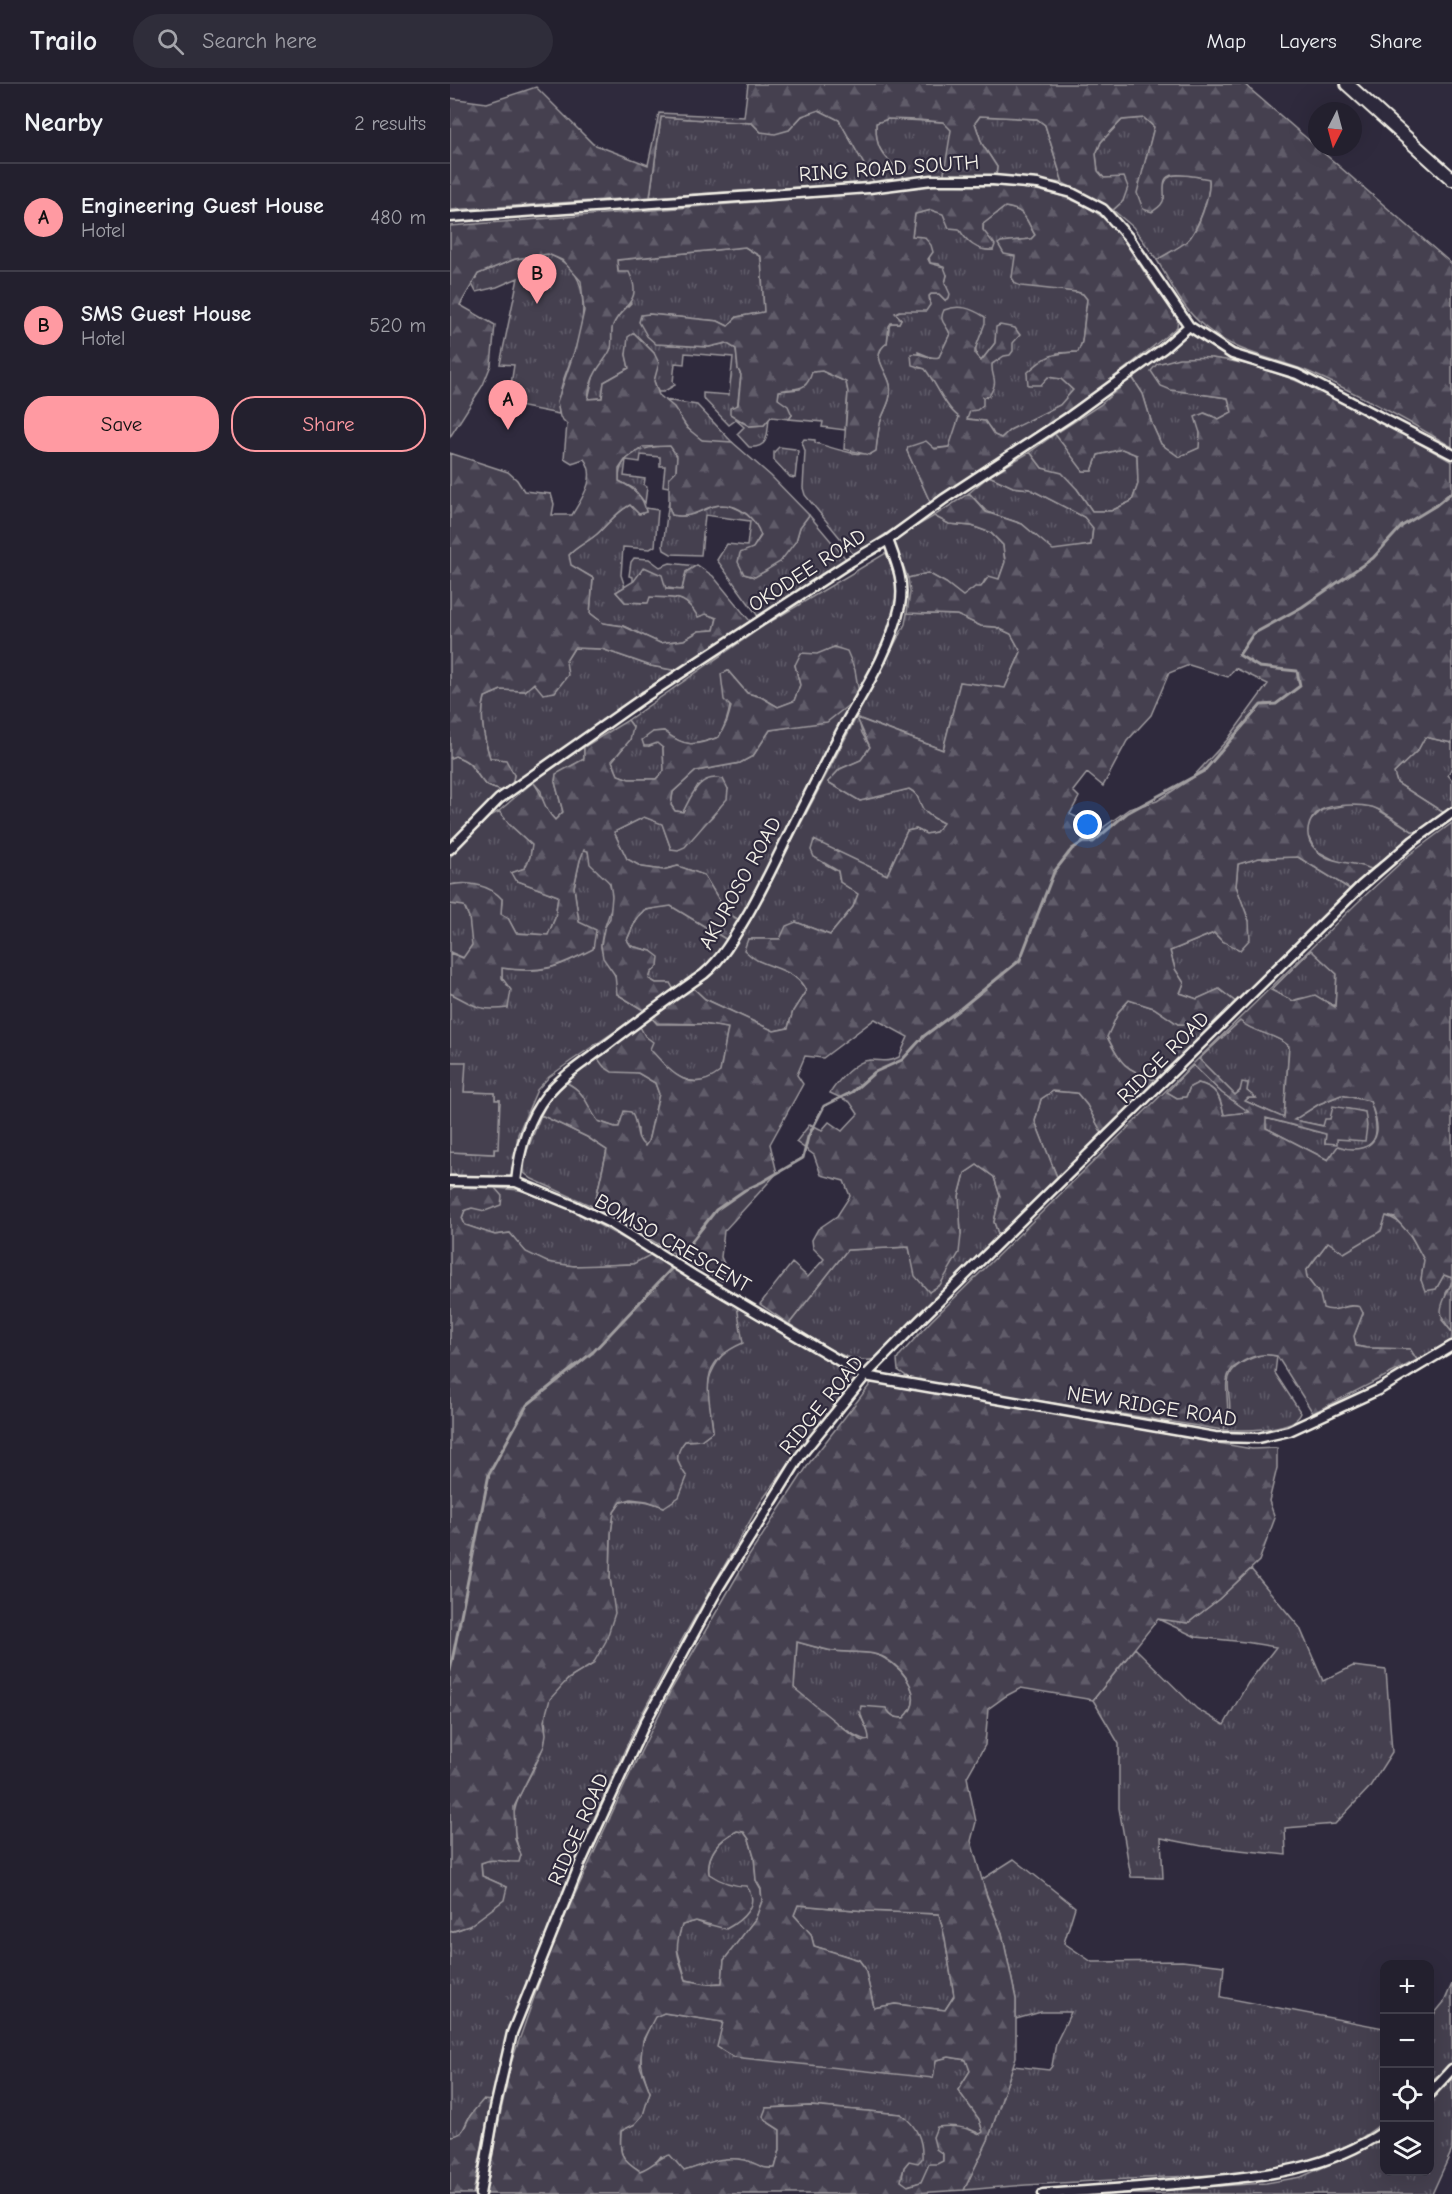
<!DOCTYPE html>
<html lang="en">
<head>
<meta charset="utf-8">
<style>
	body { margin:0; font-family:"Comic Neue",sans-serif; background:#2f2d3a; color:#f1f3f6 }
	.controls { position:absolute; right:18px; bottom:18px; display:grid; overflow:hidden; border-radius:12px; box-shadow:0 6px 24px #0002 }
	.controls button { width:54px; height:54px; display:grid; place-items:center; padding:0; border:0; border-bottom:2px solid #403e4a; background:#23202e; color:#f1f3f6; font:30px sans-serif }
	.compass { position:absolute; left:858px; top:18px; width:54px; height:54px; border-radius:50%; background:#23202e; box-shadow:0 6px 24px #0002; rotate:186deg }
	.you { position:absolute; left:638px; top:741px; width:21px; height:21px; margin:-15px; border:4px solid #fff; border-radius:50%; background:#1a73e8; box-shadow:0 0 0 9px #1a73e833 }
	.badge { display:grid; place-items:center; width:39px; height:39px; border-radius:50%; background:#ff9aa2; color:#111; font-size:20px; font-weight:700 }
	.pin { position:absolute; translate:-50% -50px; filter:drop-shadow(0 2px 3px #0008) }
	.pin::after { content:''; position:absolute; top:32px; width:21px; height:18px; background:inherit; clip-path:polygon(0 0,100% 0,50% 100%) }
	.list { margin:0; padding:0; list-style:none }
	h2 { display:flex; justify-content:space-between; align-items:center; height:78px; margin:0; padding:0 24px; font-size:26px }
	h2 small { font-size:20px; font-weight:400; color:#a3a3aa }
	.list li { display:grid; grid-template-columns:39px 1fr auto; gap:18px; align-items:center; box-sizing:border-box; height:108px; padding:0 24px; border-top:2px solid #403e4a }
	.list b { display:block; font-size:22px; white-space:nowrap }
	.list p { margin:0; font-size:20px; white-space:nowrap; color:#a3a3aa }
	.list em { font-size:20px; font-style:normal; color:#a3a3aa }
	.actions { display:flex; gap:12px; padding:18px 24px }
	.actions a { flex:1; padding:14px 0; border:2px solid #ff9aa2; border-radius:24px; text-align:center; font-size:21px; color:#ff9aa2 }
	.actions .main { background:#ff9aa2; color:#111 }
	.icon { flex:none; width:33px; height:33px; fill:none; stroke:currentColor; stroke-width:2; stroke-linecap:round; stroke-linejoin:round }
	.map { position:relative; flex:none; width:1002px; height:2110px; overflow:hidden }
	header { display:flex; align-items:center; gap:36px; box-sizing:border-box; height:84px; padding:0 30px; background:#23202e; border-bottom:2px solid #403e4a }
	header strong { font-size:28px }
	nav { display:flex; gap:33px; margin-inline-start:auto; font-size:21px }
	.search { width:420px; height:54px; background:#2f2d3a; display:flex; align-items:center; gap:15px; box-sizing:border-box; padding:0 21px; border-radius:33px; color:#a3a3aa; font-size:22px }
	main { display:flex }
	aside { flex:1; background:#23202e }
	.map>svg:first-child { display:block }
</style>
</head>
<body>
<header>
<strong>Trailo</strong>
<div class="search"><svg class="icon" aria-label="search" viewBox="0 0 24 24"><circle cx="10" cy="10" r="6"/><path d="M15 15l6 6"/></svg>Search here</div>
<nav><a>Map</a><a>Layers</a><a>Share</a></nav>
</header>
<main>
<aside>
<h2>Nearby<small>2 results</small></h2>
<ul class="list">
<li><span class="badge">A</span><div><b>Engineering Guest House</b><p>Hotel</p></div><em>480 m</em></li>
<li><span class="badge">B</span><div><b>SMS Guest House</b><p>Hotel</p></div><em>520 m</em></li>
</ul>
<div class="actions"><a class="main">Save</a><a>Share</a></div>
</aside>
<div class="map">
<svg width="1002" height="2110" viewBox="0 0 1002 2110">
	<defs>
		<pattern id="grass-tufts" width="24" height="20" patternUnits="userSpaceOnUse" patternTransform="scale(1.5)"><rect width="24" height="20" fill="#454050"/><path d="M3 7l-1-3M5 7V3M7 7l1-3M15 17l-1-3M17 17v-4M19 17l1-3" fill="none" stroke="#605c69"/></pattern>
		<pattern id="forest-firs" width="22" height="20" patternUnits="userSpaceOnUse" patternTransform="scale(1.5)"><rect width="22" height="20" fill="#454050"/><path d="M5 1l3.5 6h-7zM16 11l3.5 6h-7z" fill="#605c69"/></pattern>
	</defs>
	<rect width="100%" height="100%" fill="#2f2a3d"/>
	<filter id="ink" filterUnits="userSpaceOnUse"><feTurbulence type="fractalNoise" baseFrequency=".0167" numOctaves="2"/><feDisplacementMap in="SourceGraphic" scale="12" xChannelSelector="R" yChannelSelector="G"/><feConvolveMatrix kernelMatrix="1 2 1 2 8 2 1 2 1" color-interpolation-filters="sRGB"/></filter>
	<g filter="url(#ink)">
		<!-- grass -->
		<path fill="url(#grass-tufts)" stroke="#9c989c" stroke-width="1.5" d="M369 26 389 36 424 98 200 113 211 33 302 39 311 48 339 46 352 32Z
			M530 32 587 35 595 41 613 99 546 92 547 83 532 60 525 39Z
			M694 34 704 43 688 109 714 114C709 81 737 92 759 94 761 110 749 143 738 156 731 164 716 170 707 176L683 143 663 126 673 117 674 94H654L648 87 646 70 651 58 672 36Z
			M438 35 494 38 502 46 494 90 456 96C439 71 425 74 426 39Z
			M555 123C576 126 575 134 585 151L581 155 552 158 566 172 562 194 566 200 627 208 633 210 637 215 632 258 628 268 607 269 598 293 611 295 623 306 610 321 560 346 551 354 544 351C539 339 529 335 516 335L520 327 533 313 542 280 554 271 546 251 545 259 531 277C522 267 526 259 532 248L499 246 500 250 489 273 485 275 468 268 469 284H475C487 300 494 322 509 333V338L499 363 457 367 481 420 404 471 355 411 353 404 355 367 352 358 354 355 365 356V359C382 363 411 376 426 366 427 356 428 344 432 333 436 323 442 314 440 301 437 286 419 272 437 259L439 242 441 239H449L451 235 445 229 480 216 479 212 481 210H489L495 216V199L497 191 489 180 480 179 479 171 462 152 465 130 481 126 494 130 495 136C500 139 505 141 509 144 521 154 524 168 543 166L533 146V140Z
			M295 163 311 173 314 228 287 233 278 242 268 237 199 230 207 260 259 263 277 259 286 265 288 285 291 291 286 335 300 342 314 341 319 335C317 348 320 365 299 363L287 350 294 343 286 336 279 341 253 314V309L279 311 283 273 235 269 234 280 225 279 223 298 225 301 213 308H208L204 297V269L184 249 176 270 179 284 154 298 152 314 138 315 144 290 161 264 162 243 168 232 181 219 168 188 167 176Z
			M98 170C118 178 130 190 132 211 135 229 131 248 125 266 117 287 106 308 109 330L58 320 64 281 50 280 68 194 47 203 26 208 22 200 28 190 65 175Z
			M742 249 776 272 851 299 800 282 762 274 721 306 778 314 782 328 769 335 755 329 750 349V364L729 373 711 360 702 340 693 310 682 293 736 250Z
			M372 287 396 298 398 308 395 346 372 343 373 338 339 335 342 331 328 315 329 307 350 305 362 288Z
			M215 316 247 321 282 358C273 357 260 359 252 356 236 349 229 327 215 316Z
			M605 350 634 387H642L648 371 672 365 687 371 688 400 682 417 661 427H642L627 405 592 384 580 368Z
			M220 361 227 372 226 387 219 394V403L213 402 215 382H210V373L191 371 190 378 176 376 174 392 195 395 194 401 197 403 195 419 183 404 169 397C168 367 196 363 220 361Z
			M329 363 345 365 348 367 345 394 340 393 324 376V368Z
			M539 392 563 403 580 405 634 433 643 443 641 461 603 467 572 440 537 428 519 409Z
			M219 416 222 431C244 436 255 421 272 421 291 422 306 435 311 451L303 464 294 490 304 493 316 487 346 457 350 443 359 431 397 476 310 535 267 476 277 460 297 462 300 437 255 431 251 471 221 470 214 466 213 462Z
			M180 421 189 430 196 428 195 424 208 426 205 462 200 465 173 463 171 491 175 503 166 508 175 518 197 519 200 513C225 515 234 509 248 532L256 530 267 534 264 546 249 547 234 556 210 559 173 542 153 539 140 529 143 494 120 481 119 471C127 462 138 458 147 450 158 440 166 428 180 421Z
			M484 432 499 440 522 442 541 449 553 461 555 478 549 495 535 496 531 503 513 513 496 499 478 489 458 494 444 459 450 452Z
			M436 469C456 512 444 535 427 576L291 837 277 829 254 791 228 782 213 786 192 783 177 775 164 748 194 733 212 739 221 765C241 749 274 731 278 705L248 701 233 728 225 727 221 721 223 708 246 687 290 679 303 672 320 646 345 642 384 563 345 581 350 601 344 617 328 623 311 613 297 609 278 587C281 617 283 626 269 653 245 662 235 664 214 647L203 648 199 662 207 659 213 664 214 687 206 695H179L168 691 162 677 180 656 183 643 178 636 315 541Z
			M184 474 199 475 210 483 220 479 246 482 236 488 232 506 183 499V493L179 492 181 478Z
			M457 529 507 531 531 542 546 543 561 550 571 568 555 604 510 598 493 666 408 634 412 649 420 663 411 676 390 685 378 698 410 717 459 705C469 710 468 715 473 724 478 732 486 736 494 739L486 748 476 750 466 745 457 747 437 791 364 757 373 779 388 787 390 798 408 810 403 823 380 851 346 838 330 855H298L307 876C325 882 348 888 356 907L343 927 338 944 324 947 255 915 241 902C269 887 284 863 300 837L455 540Z
			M124 564 152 565 201 582 228 587 62 701 64 691 47 674H40C34 654 29 633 35 613L51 606 75 607 116 577Z
			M975 653 1002 659V683L998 691 1002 696V723L994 729 947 699 944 689 968 666Z
			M134 663V675L106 691 105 698 113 728 105 736 94 724 91 707 83 698Z
			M5 672C23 678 22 686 34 699 37 703 46 705 52 707L0 757V674Z
			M902 720 924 723 962 747H971L956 757 921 785 888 778 865 766 857 750 859 738 872 726Z
			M49 727 59 740 82 761 80 773 75 784 62 789 65 796 108 812 105 834 98 851 66 849 58 834 51 830 52 815 6 800 0 801V773L39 733Z
			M134 765 138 767C142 790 154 785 160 800 169 823 150 842 151 863 152 876 162 881 165 892 167 897 167 905 167 910L195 927 121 977 99 993 87 1006 68 1050 62 1094 0 1091V1068L44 1070 50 1016H45V1009L14 1008 15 979 0 978V909L4 911 60 906 52 894V884C92 890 108 884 143 864L129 838 124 803 130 776Z
			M848 773 900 805 787 919 769 905 747 915 730 909 734 899 725 885 720 867 764 849 772 857 799 837 786 802 788 780 809 774Z
			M3 819 14 821 19 833 23 861 14 874 0 868V820Z
			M221 822 279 857C263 877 246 892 224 906L220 899H206L199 895 201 889 208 882 201 867 181 862 177 856C189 828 190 824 221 822Z
			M861 866 887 890 885 923C874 914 856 911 843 917L821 906Z
			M679 916 704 924 728 940 763 942 705 996C675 985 671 981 657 952L669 927Z
			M201 933 207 940H253L278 944 270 989C242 1009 219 990 201 967 196 960 193 949 189 941Z
			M790 937C805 950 825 949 839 962L834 1034 795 1017 798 1014H805L797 1007 798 999 785 1011 749 975Z
			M146 972 154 982 188 989 205 999 209 1010 198 1058 195 1062C188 1057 188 1053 188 1045L171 1036 169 1043H165L147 1037C135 1019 136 1008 115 998Z
			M743 981 772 1009 800 1028 774 1031C771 1014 767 1003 748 999L740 1003 736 1013 727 1014 716 1008Z
			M603 1007 627 1009 637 1021 653 1051 607 1093 585 1037 591 1015Z
			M891 1011 920 1017C926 1034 934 1061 909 1065 905 1066 899 1064 895 1066 889 1068 883 1073 878 1076L816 1044 815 1034 876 1050 875 1059 887 1055 914 1028 896 1025 874 1042 843 1036 869 1020Z
			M91 1031 137 1053 157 1066 144 1123 82 1095 74 1089 75 1072Z
			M527 1081 544 1093 550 1112 544 1138 549 1152 431 1273C402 1287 364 1254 339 1240L397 1166 459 1163 466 1192 479 1208 511 1151 509 1112 515 1089Z
			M9 1101 70 1106 105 1117 182 1159 399 1287 403 1293 404 1300 378 1329 312 1416 222 1573 185 1643 129 1768 58 1946 35 2049 24 2110 41 2017C35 2022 24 2026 20 2032 13 2042 15 2052 0 2052V1848C27 1843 41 1822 57 1803L32 1792 31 1779 41 1775 59 1778 71 1771C49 1716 81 1706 94 1659 98 1644 92 1629 100 1614 110 1598 128 1589 143 1580L163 1517 160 1494 161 1449 164 1428 171 1418C187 1414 200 1418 214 1423L227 1380 228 1365 235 1357 251 1356 263 1347C259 1308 249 1299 276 1266L183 1180C151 1180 103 1189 76 1168 70 1163 65 1155 60 1149L45 1151 15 1141 12 1134 15 1126 22 1124 45 1104 5 1102 0 1106V1102Z
			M936 1132C956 1137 965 1160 974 1176L971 1196 986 1205 994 1191 1002 1194 1001 1200 996 1209 992 1236 1002 1248V1258L967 1276 960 1265 917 1264 906 1262 904 1252 913 1229 892 1224 881 1228 872 1224 870 1211 857 1194 856 1187 878 1158Z
			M814 1270 827 1272 825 1289 851 1329C844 1348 791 1346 773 1346 795 1312 751 1288 814 1270Z
			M801 1485 850 1544 873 1597 903 1582 936 1586 942 1668 919 1704 885 1740 835 1744 836 1771 752 1762 711 1754 713 1794 681 1793 669 1724V1660L643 1616 685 1564 747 1625 774 1641 798 1599 826 1563 795 1558 746 1553 708 1535 738 1539 769 1515Z
			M347 1558C359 1561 371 1565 383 1567 399 1569 421 1566 434 1574 455 1586 476 1614 454 1634H446L440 1631 409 1628 419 1650V1656C406 1658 355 1615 344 1604Z
			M287 1747 294 1748 299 1755 304 1772 306 1796 311 1805 312 1817 306 1834 274 1876 272 1899 256 1900 236 1896 226 1861 232 1841 246 1837 259 1842 284 1802 269 1797 259 1790C256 1770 270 1755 287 1747Z
			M564 1775 625 1823 614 1859 642 1878 732 1877 774 1882 771 1913 934 1944V2037C870 2093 776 2090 696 2094 635 2098 574 2100 514 2106L538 2056 563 1982 599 1986 602 1982 606 1959 621 1928H591L566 1935V1915L552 1849 531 1796Z
			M348 1821 416 1827 489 1830 495 1854 504 1912 495 1926 445 1920 424 1924 415 1884 409 1876 364 1862 361 1850 344 1831Z
			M1002 1900V1979L980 1998V1935L994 1918Z
			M214 1929 273 1938 483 1994 486 1976 499 1973 517 1976 520 1987 508 2006 529 2035 533 2048 530 2050 517 2044 493 2069V2077L477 2088 471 2098 457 2102 451 2097 454 2083 459 2077 451 2030 360 2022 316 2024 319 2039 330 2046V2066L325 2084C310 2086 307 2079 294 2076 271 2072 255 2081 234 2087L211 2072 203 2082 190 2087C170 2074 169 2070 171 2047L185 2040 200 2008C186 1973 188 1965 205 1932Z
			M1002 1995V2066L982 2110H645L816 2099 851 2093 915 2065 934 2052V2088H980V2016Z"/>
		<!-- forest -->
		<path fill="url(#forest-firs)" stroke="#9c989c" stroke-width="1.5" fill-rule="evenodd" d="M298 0H794L1002 180V363C955 335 909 310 859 288 822 273 787 270 755 243 733 226 721 200 707 176 716 170 727 165 736 158 748 148 761 110 759 95 748 93 735 90 724 91 710 92 715 105 714 114 713 121 707 124 702 128L693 125 687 109 704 43 694 34 672 36 651 58 646 70 648 87 654 94 674 93 678 103 673 117 663 126 613 99 595 41 587 35 530 32 525 39 532 60 547 83 546 92 494 90 501 46 493 38 467 36 438 35 426 39C425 74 439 71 456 96L424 98 389 36 369 26 352 32 339 46 325 50 311 48 302 39 211 33 200 113 0 126V14L37 19 86 3 143 60 198 81 209 29 294 33Z
			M488 101C549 102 624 97 668 148 678 159 685 173 693 186 704 202 716 218 728 234L727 243C649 308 565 364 481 420L457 367 458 363 476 357 485 365 499 363 509 333C494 322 487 300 475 285L462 281 461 270C471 268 480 276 489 273L500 250C496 239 488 238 494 226 509 220 521 224 535 233V239L525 266V270L531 277 545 259 546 243 550 241 565 244 570 251 563 259V267L560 271 554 272 542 280C541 296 550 294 539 312L533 313V321L527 326 520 327 517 335 535 337 544 351 551 354 560 346 610 321 623 306 611 295 598 293 591 301H578L577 289C595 272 602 269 628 268L632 258 637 215 633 210 627 208 571 202 566 200 562 194 565 172 554 170 548 160 551 158 581 155 585 151C575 134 576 126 555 123L533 140V146L545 161 543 166C526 167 517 158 509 145L499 144 493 130 481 126 465 130 462 152 474 153 481 161 483 168 478 175 480 179 494 183 497 191 495 199 500 210 499 214 495 216 489 210H481L479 212 480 221 476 227H449L445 229 451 235 449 239H441L439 242 437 259C419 271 437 286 440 301 442 314 436 323 432 333 428 344 427 356 426 367L419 371 394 365 398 308 396 298 372 287 362 288C356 309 347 303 329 307L328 315 338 322 342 331 339 335 321 333 314 341 299 342 280 330V324L288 321 291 291 288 285 286 265 276 259 259 263 206 260 197 252 189 238 191 231 199 230 268 237 278 242 287 233 314 228 311 173 295 163 167 176 168 188H179C194 219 172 220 163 241 160 248 163 257 161 264 158 273 150 280 146 288 141 296 139 305 138 315L152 314 154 298 179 284 176 271 178 253 184 249 204 269 209 279 204 297 209 311 224 323 237 344 252 356 282 358 321 392 359 431 350 443 346 457 330 478 305 493 294 490 288 478 290 469 303 464 311 452C306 435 291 421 272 421 254 421 244 436 222 431L219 423V394L226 387 227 372 220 362 193 363 175 376 169 385V397C183 404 194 412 196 428L189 430 180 421C166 428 158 440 147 450 138 458 127 462 119 471L121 481 143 494 140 529 153 539 173 542 210 559 234 556 249 547 264 546 267 534 256 530 248 533C234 509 225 515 200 513L198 519 175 518 166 508 184 497 194 483 212 491 216 505 232 506 236 488 247 481 263 492 300 537 228 587 201 582 152 565 124 564 116 577 118 591 105 608 93 610 84 599 75 607 51 606 35 613C29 633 34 654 40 674L56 676 64 691 62 701 52 707C46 705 37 703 34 699 22 685 25 679 5 672L0 674V369L58 388 67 396 74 407 101 410 104 420 102 431H122C132 414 148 393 134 375L122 379 114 374 117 340 110 333 107 318 126 262 134 227 131 197 112 176 98 170 65 175 28 190 10 221 45 241 41 281 33 301 0 353V142L382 112Z
			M729 274C740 274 751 273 762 274 844 283 931 339 1002 378V659L975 653 968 666 944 689 947 699 994 729 971 747H962C950 739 935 727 922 723 909 720 882 720 871 726 857 735 853 753 865 765 879 781 905 777 921 785L900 805 848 773 809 774 788 780 786 802 799 837 800 855 790 866 772 857 764 849 720 867 725 885 734 899 730 909 747 915 769 905 787 919 763 942 728 940 704 924 679 916 669 927 657 953C671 981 675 985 705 996L653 1051 637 1021 627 1009 603 1007 591 1015 585 1037 607 1093 549 1152 544 1138 550 1112 544 1093 527 1081 515 1089 509 1112 511 1151 509 1169 490 1201 479 1208 465 1192 459 1163 397 1166 339 1240 310 1220 342 1179 358 1193 374 1175 363 1164 362 1156 368 1145 387 1132 400 1112 394 1097 371 1091 364 1071 346 1058 360 1040 372 1046 379 1038 392 1047 408 1030 400 1018 380 1009C388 997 405 976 421 976 433 976 438 979 449 973L458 953 425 935 373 974 355 972 347 991 353 1000 320 1060 327 1089 274 1147 271 1173 276 1184 272 1197 144 1123 157 1066 137 1053 91 1031 100 1014 115 998C136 1008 135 1019 148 1037L165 1043H169L174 1027 181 1028C189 1039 184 1055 195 1062L198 1058 209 1010 205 999 188 989 162 988 154 983 146 972 189 941 195 952 203 958 200 965C220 987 239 1012 270 988L278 944 253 940 207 939 201 933 241 902 255 915 324 947 338 944 343 927 356 907C348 888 327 885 309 877 303 875 299 870 294 866L298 855H330L336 842 346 838 380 851 403 823 408 810 390 798 388 787 364 773 361 766 364 756 437 791 457 747 466 745 476 750 486 748 493 739C486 735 478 732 473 725 468 716 469 710 459 705L410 717 378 698 390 685 411 676 420 663 407 634 493 666 510 598 555 604 571 568 561 550 546 543 531 542 507 531 457 529 460 508 458 494 478 489 496 499 513 512 525 503H531L539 492 549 495 555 478 553 461 541 449 522 442 499 440 484 432 519 409 536 428 572 440 603 466 641 461 643 444 634 433 580 405 563 403 539 392 580 368 592 384 612 389 627 405 642 427H661L682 417 688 400 687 371 672 365 648 371 642 387H633L605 350 650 321 682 293 693 310 702 340 711 360 729 373 749 364 750 349 745 333 754 329 769 335 782 328 778 314 721 306 711 302 701 287 707 280ZM739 581 778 593 785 584 818 600 778 655 741 695 707 717 679 725 651 745 620 730 629 713 623 707 637 689 653 702 677 657 701 631 719 589Z
			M384 563 397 567 405 586 409 609 400 620 377 638 320 646 303 672 290 679 246 687 223 708 221 721 225 727 233 728C242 711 249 689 273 695L278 705 277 715 235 763 228 766 221 765 212 740 194 733 164 748 177 775 192 783 213 786 228 782 254 791 277 829 291 837 279 857 221 822 194 826 186 835 177 856 181 862 201 867 209 873 208 882 201 889 199 895 206 899H220L224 906 195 927 167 910 165 891 153 874 151 861 154 845 160 834 162 812 160 799 140 780 138 767 134 766 130 776 124 803 129 838 146 846 143 865C108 883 92 890 52 884V894L61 906 58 924C28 928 24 921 0 909V869L13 874 22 861 19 833 14 822 0 820V801C18 797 40 801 52 815L51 830 58 834 66 849 98 851 105 834 108 812 65 796 61 789 75 784 80 773 82 761 59 740 49 727 83 698C95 712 91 722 105 736L113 728 105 698 106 690 134 675V663L178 636 183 643 180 656 162 677 168 691 179 695H206L214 687 213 664 207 659 199 662H194L192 656 203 648 214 647C235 664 245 662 269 653L277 637 281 623 274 616 271 590 278 587 297 609 311 613 328 623 344 617 350 601 345 581 351 569 367 570Z
			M1002 739V1194L994 1191 986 1205 975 1207 971 1196 974 1176 961 1152 945 1134 936 1132 931 1147 894 1169 878 1158 856 1187 857 1194 870 1211 873 1224C888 1230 896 1218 910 1223L913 1229 904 1252 906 1262 917 1264 960 1265 967 1276 863 1329 827 1272C815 1270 805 1270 794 1277 791 1279 785 1282 782 1285 769 1300 785 1327 773 1346L490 1301 459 1294 448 1286 447 1276 450 1271 481 1237 907 819 959 771ZM861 866 887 890 885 923 865 911 843 917 821 906ZM790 937C805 950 825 949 839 962L834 1034 795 1017 798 1014H806L797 1007 798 999 792 998 790 1007 785 1011 749 975ZM743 981 772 1009 799 1028 774 1031C770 1014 767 1003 748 999L740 1003 736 1013 727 1014 717 1008ZM891 1011 920 1017C923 1026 928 1037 927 1046 925 1066 903 1068 888 1062L878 1076 816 1044V1034L876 1050 875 1059 887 1060V1055L915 1057 917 1042 915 1028 883 1022 880 1035H875L873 1042 844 1036 869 1020Z
			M5 1102 45 1104 52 1112 51 1121 35 1127 22 1124 15 1126 12 1134 15 1141 45 1151 60 1149 76 1168 97 1178 124 1182 183 1180 200 1171 287 1222 293 1259C246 1279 259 1306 263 1347L251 1356 235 1357C223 1372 227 1379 237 1393L229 1413 214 1423 197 1417 181 1415 171 1418 164 1428 161 1449 160 1494 165 1529 156 1557 143 1580 118 1595 100 1615 94 1637 96 1650 94 1662 64 1723 65 1755 71 1771 69 1778C53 1779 46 1773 31 1779L32 1792 57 1803 54 1816 19 1842 0 1848V1106Z
			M1002 1197V1248C982 1224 994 1221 1002 1197Z
			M422 1298 802 1365 827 1364V1384L819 1417 825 1434 809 1477 769 1515 738 1539 708 1535 643 1616 571 1604 556 1612 538 1625 535 1661 517 1693 526 1738 521 1757 537 1813 552 1849 566 1915V1973L538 2056 514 2106 449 2110H36L45 2055 61 1979 105 1854 178 1694 221 1606 297 1475 360 1378ZM347 1558C359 1561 371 1565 384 1567 399 1569 421 1566 435 1574 455 1586 476 1614 454 1634 445 1634 441 1632 436 1624L411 1622C408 1635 420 1644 419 1656L413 1657 399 1649 344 1604ZM287 1747 294 1748 299 1755 304 1772 306 1796 311 1805 312 1817 306 1834 274 1876 272 1899 256 1900 236 1896C227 1871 224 1866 232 1841L246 1837 276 1845C291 1837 312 1820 296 1802 282 1802 271 1798 259 1790 256 1770 270 1755 287 1747ZM348 1821 416 1827 489 1830 495 1854 504 1912 495 1926 445 1920 424 1924 415 1884 409 1876 364 1862 361 1850 344 1831ZM214 1929 273 1938 267 1963 283 1973 483 1994 486 1976 499 1973 516 1976 520 1987 508 2006 529 2035 533 2048 530 2050C515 2043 504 2041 487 2043L483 2053 486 2065 493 2070V2077L487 2080H479L471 2098 458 2102 451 2097 454 2083 459 2077 468 2079 472 2075C473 2056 467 2042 451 2030L360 2022 316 2024 313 2032 319 2039 330 2046V2066L325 2084C310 2086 307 2078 294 2076 270 2071 256 2081 234 2087L220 2071C208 2073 204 2082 190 2087 170 2074 169 2070 171 2047L185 2040 193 2031 200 2008 190 1982 193 1956 205 1933Z
			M33 2016 41 2017 23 2110H0V2052C14 2052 14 2043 20 2032 23 2027 29 2021 33 2016Z"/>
		<!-- garden -->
		<path fill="#454050" stroke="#9c989c" stroke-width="1.5" d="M0 978H16L14 1008 45 1009V1016H50L48 1065H44V1070L0 1068Z"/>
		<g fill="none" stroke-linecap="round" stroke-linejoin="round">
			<!-- stream -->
			<path stroke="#a19ea0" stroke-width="3" d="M228 1175 266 1126 295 1106 312 1098 353 1074 358 1053 374 1022 402 1008 425 988 452 976 474 952 510 925 570 876 604 788 622 765 633 758H643L677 729 754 687 811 621 826 620 850 602 847 587 809 583 789 571 803 550 852 523 923 474 952 442 985 422 1002 408
				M0 1587 39 1390 77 1321 143 1268 222 1184"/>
			<defs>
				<path id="street" d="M0 133 419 104 482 96H543L588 100 622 109 653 125 679 154 739 242 782 270 847 290 1002 370
					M0 765 49 715 62 706 193 614 402 477 438 456 494 415 619 333 714 264 739 242
					M0 1097 66 1098 125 1122 162 1140 243 1191 415 1292 765 1353 808 1354 839 1347 930 1305 1002 1262
					M66 1098C69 1068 76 1037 96 1012 110 994 131 980 149 967 183 941 218 915 254 890 273 874 286 850 299 828 320 791 337 752 357 714 371 687 384 660 399 633 420 597 441 563 450 522 455 498 446 478 438 456
					M980 2009 1002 1985
					M30 2110 45 2024 62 1949 130 1780 196 1637 269 1503 351 1371 415 1292 467 1239 911 802 963 757 1002 729
					M593 2110C642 2107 690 2103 739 2099 808 2092 875 2088 934 2047"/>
				<path id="secondary" d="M897 0 1002 95"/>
			</defs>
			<!-- street casing -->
			<use href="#street" stroke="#f4f1e8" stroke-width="13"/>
			<!-- secondary casing -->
			<use href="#secondary" stroke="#f4f1e8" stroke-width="16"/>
			<!-- street -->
			<use href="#street" stroke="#2f2a3d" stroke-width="8"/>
			<!-- secondary -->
			<use href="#secondary" stroke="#2f2a3d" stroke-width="12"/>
		</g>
	</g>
	<g text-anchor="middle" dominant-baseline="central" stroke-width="4.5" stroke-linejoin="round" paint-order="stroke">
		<!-- street labels -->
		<g font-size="21" fill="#f4f1e8" stroke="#2f2a3d">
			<text transform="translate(439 84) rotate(-4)">RING ROAD SOUTH</text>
			<text transform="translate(357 486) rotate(-33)">OKODEE ROAD</text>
			<text transform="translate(290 799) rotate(-61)">AKUROSO ROAD</text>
			<text transform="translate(713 973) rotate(-45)">RIDGE ROAD</text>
			<text transform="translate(223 1159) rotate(30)">BOMSO CRESCENT</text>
			<text transform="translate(371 1321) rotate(-51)">RIDGE ROAD</text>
			<text transform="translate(702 1322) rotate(9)">NEW RIDGE ROAD</text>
			<text transform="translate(128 1745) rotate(-66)">RIDGE ROAD</text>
		</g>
	</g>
</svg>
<div class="controls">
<button>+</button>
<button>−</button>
<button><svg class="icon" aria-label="locate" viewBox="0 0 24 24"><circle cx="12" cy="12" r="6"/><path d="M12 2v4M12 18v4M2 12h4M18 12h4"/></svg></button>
<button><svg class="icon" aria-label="layers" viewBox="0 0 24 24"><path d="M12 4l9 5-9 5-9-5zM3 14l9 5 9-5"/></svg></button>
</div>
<svg class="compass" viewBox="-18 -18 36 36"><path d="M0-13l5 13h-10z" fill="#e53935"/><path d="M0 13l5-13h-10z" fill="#a3a3aa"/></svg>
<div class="you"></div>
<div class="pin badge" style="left:58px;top:346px">A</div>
<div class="pin badge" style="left:87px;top:220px">B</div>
</div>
</main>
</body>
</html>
